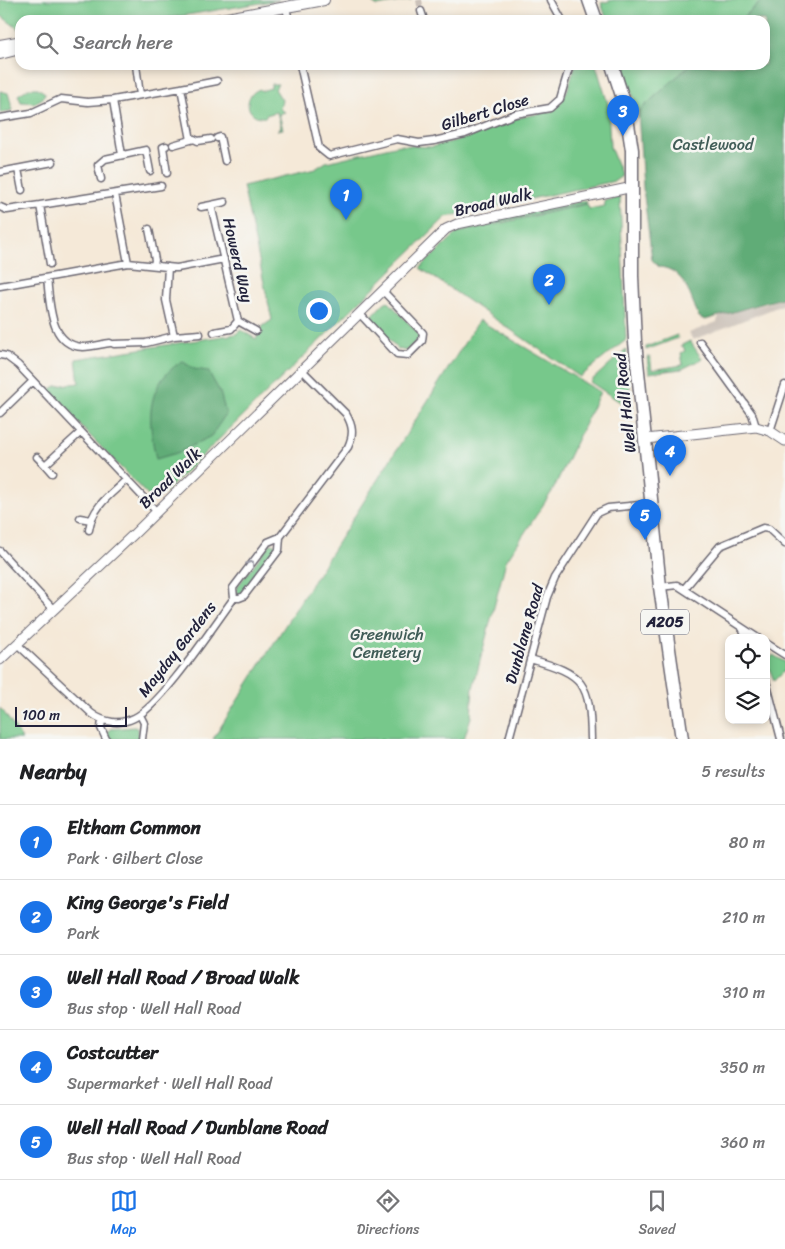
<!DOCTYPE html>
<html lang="en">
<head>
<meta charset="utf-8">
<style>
	body { margin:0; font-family:Sriracha,sans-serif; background:#f2f2f2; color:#202124 }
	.controls { position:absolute; right:15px; bottom:15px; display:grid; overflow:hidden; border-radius:10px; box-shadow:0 2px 8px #0003 }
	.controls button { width:45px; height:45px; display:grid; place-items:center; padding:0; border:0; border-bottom:1px solid #e0e0e0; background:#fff; color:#202124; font:25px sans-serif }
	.scale { position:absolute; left:15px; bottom:12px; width:112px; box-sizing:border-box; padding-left:5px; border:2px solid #22223b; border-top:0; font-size:14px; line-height:18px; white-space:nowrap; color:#22223b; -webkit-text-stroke:4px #f6f6f2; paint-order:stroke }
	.you { position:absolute; left:318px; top:310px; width:18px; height:18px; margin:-12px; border:4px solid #fff; border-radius:50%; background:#1a73e8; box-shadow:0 0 0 8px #1a73e833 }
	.badge { display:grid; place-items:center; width:32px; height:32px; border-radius:50%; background:#1a73e8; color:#fff; font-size:16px; font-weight:700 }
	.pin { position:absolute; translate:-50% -41px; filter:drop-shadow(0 1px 2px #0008) }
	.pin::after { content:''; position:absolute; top:26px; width:18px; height:15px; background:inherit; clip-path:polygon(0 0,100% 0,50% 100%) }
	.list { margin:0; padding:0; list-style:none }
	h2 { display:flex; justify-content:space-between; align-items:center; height:65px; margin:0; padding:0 20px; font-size:21px }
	h2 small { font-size:16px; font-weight:400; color:#757577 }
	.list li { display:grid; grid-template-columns:32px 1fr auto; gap:15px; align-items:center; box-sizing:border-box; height:75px; padding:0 20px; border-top:1px solid #e0e0e0 }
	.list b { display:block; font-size:19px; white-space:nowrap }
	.list p { margin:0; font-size:16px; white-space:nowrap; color:#757577 }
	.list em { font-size:16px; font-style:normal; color:#757577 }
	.icon { flex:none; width:28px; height:28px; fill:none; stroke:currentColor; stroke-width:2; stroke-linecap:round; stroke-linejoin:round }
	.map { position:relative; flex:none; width:785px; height:739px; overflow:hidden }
	.search { position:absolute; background:#fff; box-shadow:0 2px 8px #0003; left:15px; right:15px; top:15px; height:55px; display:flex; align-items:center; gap:12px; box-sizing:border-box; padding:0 18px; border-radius:15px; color:#757577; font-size:19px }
	.sheet { height:440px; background:#fff }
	nav { display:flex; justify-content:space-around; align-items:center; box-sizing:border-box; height:70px; border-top:1px solid #e0e0e0; background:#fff; font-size:14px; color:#757577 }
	nav a { display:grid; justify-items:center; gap:2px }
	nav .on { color:#1a73e8 }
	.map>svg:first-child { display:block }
</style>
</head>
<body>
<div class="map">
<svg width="785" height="739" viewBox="0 0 785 739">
	<rect width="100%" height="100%" fill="#f6f6f2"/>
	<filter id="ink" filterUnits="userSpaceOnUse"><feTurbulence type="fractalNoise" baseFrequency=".02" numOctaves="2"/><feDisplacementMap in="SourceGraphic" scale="10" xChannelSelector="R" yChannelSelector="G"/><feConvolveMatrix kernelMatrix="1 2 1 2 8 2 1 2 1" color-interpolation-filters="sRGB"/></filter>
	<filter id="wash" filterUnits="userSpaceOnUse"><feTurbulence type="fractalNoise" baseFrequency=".0096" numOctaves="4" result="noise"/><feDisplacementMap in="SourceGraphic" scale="20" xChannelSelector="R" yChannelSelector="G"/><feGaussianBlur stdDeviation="1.12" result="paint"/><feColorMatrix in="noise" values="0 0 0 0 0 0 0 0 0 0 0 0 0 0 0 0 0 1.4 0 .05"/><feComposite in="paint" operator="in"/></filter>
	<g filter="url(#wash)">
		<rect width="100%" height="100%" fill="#f5e9d8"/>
		<!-- industrial -->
		<path fill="#ccc2b9" d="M785 297V304L693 340 689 333 717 322 719 316 766 304Z"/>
		<!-- green -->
		<path fill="#77c88b" stroke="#4c7563" d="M0 0H279L156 20H20V30L0 15Z
			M371 0H411L377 6 373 4Z
			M613 0H763L740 20H607L601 3Z
			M596 65 608 104 610 147 622 176 615 181 446 217 156 501 152 500 47 391 56 386 79 383 76 359 236 334 241 330 256 339 263 326 272 320 243 186 315 169 326 162 399 145 431 147 470 137 508 120 552 111C566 102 570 82 575 66Z
			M623 65H690L638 112Z
			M271 84H278L275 89 282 100 280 109 285 112 279 114 283 129 277 130 281 128 277 112 266 115V117C246 120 241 95 260 89L261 91 271 88Z
			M29 88H38L45 93 43 98 35 103 21 102 18 95Z
			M0 91 8 93 13 110 0 113Z
			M620 197 626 340 580 377 420 268 457 233 587 204 589 209 605 206 604 201Z
			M586 200 587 203 453 232 417 267 415 265 455 229Z
			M388 301 419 334 418 340 406 351 398 349 369 319 384 303Z
			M479 320 600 392 553 490 506 561 473 688 471 717 464 739H213Z
			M677 335 678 338 646 350V347Z
			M690 341 702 359 682 369 649 373 647 357H650L652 370 683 365 681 353 685 351 683 346H680Z
			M626 349 632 410 590 382Z
			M270 544H275L276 549 242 593 237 594 236 588Z
			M773 655 785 662V670L774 681 767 663Z
			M0 708 3 711 22 739H0Z
			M134 727 138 728 139 739H109L107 735 110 729Z"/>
		<!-- forest -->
		<path fill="#61ac77" stroke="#426759" d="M763 0H785V297L705 320 699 317C690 297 685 269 659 267L652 260 643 188 638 112 690 65H765V20H740Z
			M182 361 194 369 208 371 220 392 226 414 211 436 180 452 156 459C148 420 144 386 182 361Z"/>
	</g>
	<g filter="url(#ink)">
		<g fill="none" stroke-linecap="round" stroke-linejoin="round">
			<!-- street-tunnel -->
			<path stroke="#cbc1b9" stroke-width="6" stroke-dasharray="6 3" stroke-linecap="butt" d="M419 0 421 11"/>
			<defs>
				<path id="street" d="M551 0 562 20
					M286 8 289 20
					M421 11 423 17
					M136 65 140 95
					M300 65 319 148 329 156 397 139 419 143 434 141 465 134 515 114 550 108 560 99 570 65
					M113 100 122 155
					M0 118 31 113 61 99 88 102 113 100 181 88
					M217 138 220 137 225 161
					M191 140 181 88 217 81
					M173 145 194 139 198 141 211 139
					M166 146 163 147 167 173
					M18 169 22 190
					M0 172 53 162
					M101 179 98 165 105 159 146 150 150 171
					M115 194 128 263
					M40 205 161 186
					M0 207 7 210 40 205 50 264
					M201 207 211 205
					M149 229 155 260 154 265
					M168 267 166 300 174 336 200 334
					M47 278C50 302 49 346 83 347 92 347 102 344 110 343
					M0 286 128 263 177 268 224 259
					M360 314 397 354 408 355 422 341 423 333 383 291
					M238 321 256 331
					M214 332 231 329 238 321 211 205 225 202
					M700 342 752 414 756 427
					M114 344 146 343 174 336
					M0 355 6 356 18 365 157 512
					M0 413 33 381
					M770 431 785 385
					M37 457 45 465
					M52 473 45 465 81 432
					M80 518 91 520
					M89 530C92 507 110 495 126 480
					M0 551 54 610
					M660 587 677 585 758 638
					M684 589 720 546 763 528 769 529 785 544
					M234 598 233 588 268 542 280 537
					M742 628 747 638
					M766 643 785 655
					M17 644 91 713C104 723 120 725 134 718 161 706 214 625 234 598H239L244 596 279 550 280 537 348 447C354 434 353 426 346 414L302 370
					M530 659C585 674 590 683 591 739
					M766 681 781 739
					M140 715 144 723 142 739
					M102 720 101 728 106 739
					M509 739 547 597 555 578 597 513 608 508 651 504"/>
				<path id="secondary" d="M646 439 756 427 770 431 785 441
					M0 660 134 534 446 229 457 224 633 187"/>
				<path id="primary" d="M216 20 324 0
					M0 45 17 42 20 44
					M0 54 20 49"/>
				<path id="highway" d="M589 0 596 20
					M612 65 625 105 632 150V276L635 342 660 587 682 739"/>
			</defs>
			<!-- street casing -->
			<use href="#street" stroke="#6c6872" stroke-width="9"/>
			<!-- secondary casing -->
			<use href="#secondary" stroke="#6c6872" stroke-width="11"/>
			<!-- primary casing -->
			<use href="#primary" stroke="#6c6872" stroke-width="12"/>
			<!-- highway casing -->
			<use href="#highway" stroke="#6c6872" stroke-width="15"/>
			<!-- street -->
			<use href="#street" stroke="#fff" stroke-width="6"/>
			<!-- secondary -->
			<use href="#secondary" stroke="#fff" stroke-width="9"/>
			<!-- primary -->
			<use href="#primary" stroke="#fff" stroke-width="10"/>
			<!-- highway -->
			<use href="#highway" stroke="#fff" stroke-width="12"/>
		</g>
		<!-- one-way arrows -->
		<defs><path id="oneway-chevron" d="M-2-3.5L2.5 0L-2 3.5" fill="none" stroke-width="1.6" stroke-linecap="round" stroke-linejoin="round" transform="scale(1.25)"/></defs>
		<use stroke="#9c9ca7" href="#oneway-chevron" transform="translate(251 564) rotate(-53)"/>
	</g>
	<g text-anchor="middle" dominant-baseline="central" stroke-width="5" stroke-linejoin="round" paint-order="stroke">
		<!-- shield labels -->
		<rect fill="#f6f6f2" stroke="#626272" stroke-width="1" x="641" y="609.5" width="48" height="25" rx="4"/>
		<g font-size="15" font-weight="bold" fill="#22223b">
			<text x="665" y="622">A205</text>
		</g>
		<!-- street labels -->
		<g font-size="16" fill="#22223b" stroke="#f6f6f2">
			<text transform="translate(485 112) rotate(-17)">Gilbert Close</text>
			<text transform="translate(493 202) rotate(-13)">Broad Walk</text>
			<text transform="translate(238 260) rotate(77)">Howerd Way</text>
			<text transform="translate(625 403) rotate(-96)">Well Hall Road</text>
			<text transform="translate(170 478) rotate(-44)">Broad Walk</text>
			<text transform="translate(524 634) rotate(-74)">Dunblane Road</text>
			<text transform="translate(177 649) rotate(-52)">Mayday Gardens</text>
		</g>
		<!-- park labels -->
		<g font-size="16" fill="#405c57" stroke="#f6f6f2">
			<text x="713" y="144">Castlewood</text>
			<text x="387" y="634">Greenwich<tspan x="387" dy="18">Cemetery</tspan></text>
		</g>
	</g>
</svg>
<div class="controls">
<button><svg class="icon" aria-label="locate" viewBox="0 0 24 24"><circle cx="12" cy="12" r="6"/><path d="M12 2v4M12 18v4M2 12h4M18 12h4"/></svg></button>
<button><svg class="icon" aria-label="layers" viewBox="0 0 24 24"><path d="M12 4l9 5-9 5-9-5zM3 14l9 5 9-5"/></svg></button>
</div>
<div class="scale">100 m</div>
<div class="you"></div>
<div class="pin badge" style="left:346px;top:220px">1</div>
<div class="pin badge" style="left:549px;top:305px">2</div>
<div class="pin badge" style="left:623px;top:136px">3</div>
<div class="pin badge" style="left:670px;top:476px">4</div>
<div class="pin badge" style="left:645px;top:540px">5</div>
<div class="search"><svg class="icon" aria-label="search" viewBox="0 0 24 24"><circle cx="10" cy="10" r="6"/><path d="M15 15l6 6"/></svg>Search here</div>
</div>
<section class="sheet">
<h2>Nearby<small>5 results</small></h2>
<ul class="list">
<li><span class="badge">1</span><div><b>Eltham Common</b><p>Park · Gilbert Close</p></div><em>80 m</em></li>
<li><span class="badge">2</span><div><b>King George's Field</b><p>Park</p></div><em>210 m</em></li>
<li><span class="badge">3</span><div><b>Well Hall Road / Broad Walk</b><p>Bus stop · Well Hall Road</p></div><em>310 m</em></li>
<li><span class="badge">4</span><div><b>Costcutter</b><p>Supermarket · Well Hall Road</p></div><em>350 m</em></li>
<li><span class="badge">5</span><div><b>Well Hall Road / Dunblane Road</b><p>Bus stop · Well Hall Road</p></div><em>360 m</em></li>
</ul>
</section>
<nav>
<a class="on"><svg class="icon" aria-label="map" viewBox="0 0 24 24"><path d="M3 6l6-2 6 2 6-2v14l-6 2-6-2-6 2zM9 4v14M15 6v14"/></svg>Map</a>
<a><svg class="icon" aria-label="directions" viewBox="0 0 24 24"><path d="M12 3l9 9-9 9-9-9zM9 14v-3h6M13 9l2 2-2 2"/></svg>Directions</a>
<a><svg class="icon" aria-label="saved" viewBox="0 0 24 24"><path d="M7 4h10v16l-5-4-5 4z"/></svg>Saved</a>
</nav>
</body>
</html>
